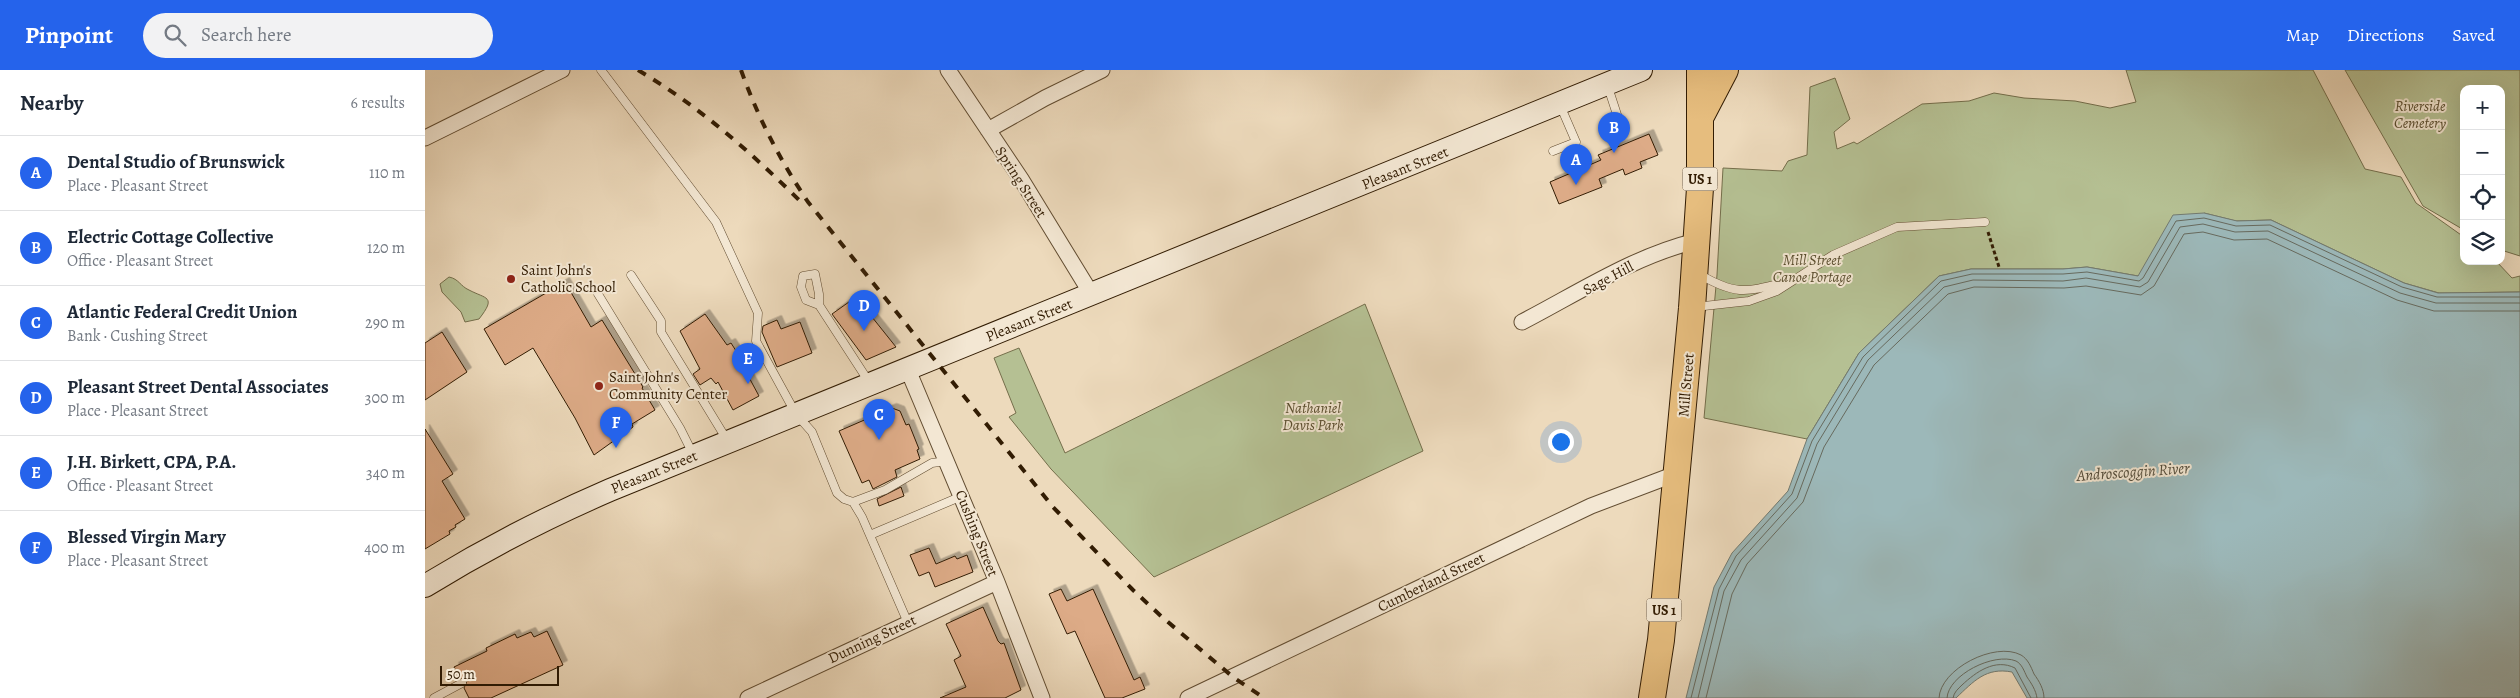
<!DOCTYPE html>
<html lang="en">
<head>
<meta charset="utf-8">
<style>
	body { margin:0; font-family:Alegreya,serif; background:#f2f2f3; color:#1f2937 }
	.controls { position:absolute; right:15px; top:15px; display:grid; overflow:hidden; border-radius:10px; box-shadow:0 5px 20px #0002 }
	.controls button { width:45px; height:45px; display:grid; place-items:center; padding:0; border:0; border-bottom:1px solid #e0e1e3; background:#fff; color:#1f2937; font:25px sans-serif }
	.scale { position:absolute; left:15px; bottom:12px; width:119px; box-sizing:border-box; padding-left:5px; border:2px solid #321c03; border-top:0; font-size:14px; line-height:18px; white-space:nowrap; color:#321c03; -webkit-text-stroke:4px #f3e7d3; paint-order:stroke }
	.you { position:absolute; left:1135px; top:371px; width:18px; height:18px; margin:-12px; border:4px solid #fff; border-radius:50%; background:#1a73e8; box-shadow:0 0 0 8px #1a73e833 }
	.badge { display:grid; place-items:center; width:32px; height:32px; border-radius:50%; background:#2563eb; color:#fff; font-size:16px; font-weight:700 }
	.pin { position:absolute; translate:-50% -41px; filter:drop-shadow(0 1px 2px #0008) }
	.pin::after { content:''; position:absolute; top:26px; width:18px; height:15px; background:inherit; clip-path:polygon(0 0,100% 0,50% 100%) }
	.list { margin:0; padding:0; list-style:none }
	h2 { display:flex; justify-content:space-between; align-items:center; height:65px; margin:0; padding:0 20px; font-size:21px }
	h2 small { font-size:16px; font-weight:400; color:#747a83 }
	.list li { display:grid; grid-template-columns:32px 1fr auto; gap:15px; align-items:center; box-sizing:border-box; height:75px; padding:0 20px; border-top:1px solid #e0e1e3 }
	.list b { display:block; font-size:19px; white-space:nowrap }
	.list p { margin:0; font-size:16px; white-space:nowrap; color:#747a83 }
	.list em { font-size:16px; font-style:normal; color:#747a83 }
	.icon { flex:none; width:28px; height:28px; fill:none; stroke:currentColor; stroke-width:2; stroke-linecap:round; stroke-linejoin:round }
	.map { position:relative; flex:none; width:2095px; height:628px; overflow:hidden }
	header { display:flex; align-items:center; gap:30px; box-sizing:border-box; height:70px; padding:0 25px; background:#2563eb; color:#fff }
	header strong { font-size:24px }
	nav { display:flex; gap:28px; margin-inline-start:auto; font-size:18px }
	.search { width:350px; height:45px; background:#f2f2f3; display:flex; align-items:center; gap:12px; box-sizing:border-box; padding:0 18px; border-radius:28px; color:#747a83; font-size:19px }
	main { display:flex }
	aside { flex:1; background:#fff }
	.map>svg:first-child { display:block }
</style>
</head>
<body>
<header>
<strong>Pinpoint</strong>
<div class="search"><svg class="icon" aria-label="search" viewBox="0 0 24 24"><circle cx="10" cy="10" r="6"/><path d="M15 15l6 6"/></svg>Search here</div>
<nav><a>Map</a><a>Directions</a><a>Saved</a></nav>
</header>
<main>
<aside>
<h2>Nearby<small>6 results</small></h2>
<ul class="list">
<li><span class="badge">A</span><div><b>Dental Studio of Brunswick</b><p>Place · Pleasant Street</p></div><em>110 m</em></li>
<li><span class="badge">B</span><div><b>Electric Cottage Collective</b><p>Office · Pleasant Street</p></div><em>120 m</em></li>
<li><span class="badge">C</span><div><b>Atlantic Federal Credit Union</b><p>Bank · Cushing Street</p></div><em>290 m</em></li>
<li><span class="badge">D</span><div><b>Pleasant Street Dental Associates</b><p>Place · Pleasant Street</p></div><em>300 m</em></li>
<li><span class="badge">E</span><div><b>J.H. Birkett, CPA, P.A.</b><p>Office · Pleasant Street</p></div><em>340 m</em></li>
<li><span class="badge">F</span><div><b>Blessed Virgin Mary</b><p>Place · Pleasant Street</p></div><em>400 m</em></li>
</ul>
</aside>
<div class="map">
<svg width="2095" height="628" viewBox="0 0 2095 628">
	<defs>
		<filter id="shadow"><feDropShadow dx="4.5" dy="-4.5" stdDeviation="0" flood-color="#0004"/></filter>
	</defs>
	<rect width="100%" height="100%" fill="#eddabc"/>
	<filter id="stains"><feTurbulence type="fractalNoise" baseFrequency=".004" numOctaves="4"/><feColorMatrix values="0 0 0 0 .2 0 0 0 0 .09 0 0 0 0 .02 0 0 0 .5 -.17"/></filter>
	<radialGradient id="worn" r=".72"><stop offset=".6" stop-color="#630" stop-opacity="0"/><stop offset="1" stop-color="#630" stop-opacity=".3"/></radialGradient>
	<!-- green -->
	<path fill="#b5c093" stroke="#746e4b" d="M1701 0H1888L1940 99 1976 107 1991 133 2039 167V191H2071L2087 208 2095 206V222L2014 223 1979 213 1846 150 1811 151 1779 143 1713 206 1662 197 1638 199H1546L1514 206 1434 283 1382 369 1279 348 1292 205 1298 98 1357 101 1363 91 1382 85 1385 17 1410 8 1425 49 1409 62 1412 79 1429 72 1432 74 1497 34 1544 31 1569 23 1599 28 1650 31 1685 38 1711 32Z
		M1920 0H2095V186L2076 180V19H2039V160L1998 136Z
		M24 207C34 209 35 216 44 220 61 229 72 226 54 249L40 252 36 242 17 222 15 214Z
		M940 234 998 381 729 507 626 399 584 347 591 343 569 288 594 278 640 383Z"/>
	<!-- water -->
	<path fill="#9cb8b9" stroke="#727a70" d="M1779 143 1812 151 1846 150 1979 213 2013 223 2095 222V628H1602L1587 602C1561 597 1549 611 1531 628H1261L1289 517 1307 483 1363 421 1382 369 1434 283 1514 206 1546 199H1638L1662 197 1713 206 1748 145Z"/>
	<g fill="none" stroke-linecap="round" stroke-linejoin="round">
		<!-- shore -->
		<path stroke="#676a5e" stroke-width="1" d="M1266 628 1294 519 1311 486 1367 424 1387 371 1438 287 1516 211 1547 204H1638L1662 202 1714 211 1718 208 1751 151 1779 148 1811 156 1845 155 1977 217 2012 227H2095
			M1273 628 1299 521 1316 490 1372 428 1392 374 1443 290 1519 217 1548 210 1638 211 1661 208 1715 217 1723 212 1755 157 1778 154 1810 162 1843 161 1975 223 2011 233H2095
			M1281 628 1307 524 1322 494 1378 432 1399 377 1449 295 1523 224 1549 217 1639 218 1661 216 1716 225 1729 216 1759 164 1778 162 1809 170 1842 169 1972 230 2009 241H2095
			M1514 628C1515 599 1570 571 1596 585 1603 589 1606 597 1609 604 1614 611 1619 619 1619 628
			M1522 628C1523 605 1569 582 1591 591 1597 594 1599 601 1602 607 1606 613 1611 620 1612 628
			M1528 628C1529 622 1533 619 1537 615 1551 602 1570 588 1590 598L1606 628"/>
	</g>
	<!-- building -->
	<path fill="#ddab87" stroke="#321c03" filter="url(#shadow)" d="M1224 64 1233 85 1215 92 1217 98 1200 105 1198 99 1174 109 1177 117 1134 134 1125 112 1176 90 1173 85Z
		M140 212 166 257 177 250 218 317 217 318 230 340 207 354 208 357 169 385 150 348 108 278 80 295 59 259Z
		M431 227 471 277 441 290 407 244Z
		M280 244 302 275 306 273 322 298 320 300 334 326 308 340 293 312 291 314 286 308 275 315 268 304 275 299 255 261Z
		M352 250 356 259 375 252 387 283 352 297 337 262 338 256Z
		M17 262 42 302 0 330V273Z
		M467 338 475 341 481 355 484 354 494 379 492 380 495 389 470 400 472 407 448 419 444 410 437 413 414 361Z
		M0 359 28 404 17 411 40 449 30 455 31 457 24 461 25 464 0 479Z
		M476 417 479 426 454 436 452 429Z
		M504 478 511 494 530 486 532 489 542 485 548 502 510 517 504 502 494 506 485 485Z
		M636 519 642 531 668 519 709 610 715 607 720 619 697 628H680L650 561 642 564 624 524Z
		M558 537 573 571 576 574 579 573 596 620 580 628H515L541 617 529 590 536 586 521 554Z
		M122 561 138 595 66 628H44L39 618 42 611 34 608 29 597 62 581 61 578 90 564 92 568 106 562 109 567Z"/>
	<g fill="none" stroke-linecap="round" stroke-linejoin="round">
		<defs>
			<path id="service" d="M176 0 291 152 333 243 331 271 371 344 387 362 412 423 419 429 428 432 460 420 507 393 522 391
				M1183 17 1198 63
				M1128 81 1151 72 1135 35
				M1274 204C1311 226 1321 222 1362 212
				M206 205 236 251V262L302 370
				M173 224 255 358 268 384
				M394 235 381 230 376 217 378 206 390 204 394 224V235L444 312
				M1270 237 1324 231 1352 221 1408 185 1472 157 1560 152
				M428 432 437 447 483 553
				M445 465 537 426
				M9 628 37 613"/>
			<path id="minor" d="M523 0 596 109 667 225
				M563 60 620 28 677 0
				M0 68 137 0
				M1097 252C1153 223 1209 186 1271 171
				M483 300 572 512 617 628
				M323 628 572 512
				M763 628 1166 436 1253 403"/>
			<path id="secondary" d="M0 516C60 479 120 448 185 420L1216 0"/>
			<path id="trunk" d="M1277 44 1300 0
				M1227 628 1236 570 1267 238 1275 118V0"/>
		</defs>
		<!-- service casing -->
		<use href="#service" stroke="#614c31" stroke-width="9"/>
		<!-- minor casing -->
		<use href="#minor" stroke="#614c31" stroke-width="17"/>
		<!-- secondary casing -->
		<use href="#secondary" stroke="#321c03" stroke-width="24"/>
		<!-- trunk casing -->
		<use href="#trunk" stroke="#321c03" stroke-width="28"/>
		<!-- path -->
		<path stroke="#321c03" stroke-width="3" stroke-dasharray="4 2.5" stroke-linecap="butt" d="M1563 162 1574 197"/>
		<!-- service -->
		<use href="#service" stroke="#f3e7d3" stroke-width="8"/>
		<!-- minor -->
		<use href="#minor" stroke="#f3e7d3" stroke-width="15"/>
		<!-- secondary -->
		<use href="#secondary" stroke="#f3e7d3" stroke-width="22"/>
		<!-- trunk -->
		<use href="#trunk" stroke="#e6bd7e" stroke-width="26"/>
		<!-- rail -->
		<path stroke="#321c03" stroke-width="4" stroke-dasharray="9 9" stroke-linecap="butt" d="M213 0C275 37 328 84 379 135
			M316 0C333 48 355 90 383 132L628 437 708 520 737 547 808 607 839 628"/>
	</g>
	<!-- markers -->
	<g fill="#8f2418" stroke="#f3e7d3" stroke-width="2">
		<circle cx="86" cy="209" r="5"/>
		<circle cx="174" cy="316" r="5"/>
	</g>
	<g text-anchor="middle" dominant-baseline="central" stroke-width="4" stroke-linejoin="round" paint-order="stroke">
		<!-- shield labels -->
		<g fill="#f3e7d3" stroke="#6c5941" stroke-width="1">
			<rect x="1257.5" y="97.5" width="35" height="23" rx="4"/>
			<rect x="1221.5" y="528.5" width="35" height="23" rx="4"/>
		</g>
		<g font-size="14" font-weight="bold" fill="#321c03">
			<text x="1275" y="109">US 1</text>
			<text x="1239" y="540">US 1</text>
		</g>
		<!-- park labels -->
		<g font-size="15" font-style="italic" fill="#594d2e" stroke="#f3e7d3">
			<text x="1995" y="36">Riverside<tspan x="1995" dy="17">Cemetery</tspan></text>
			<text x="1387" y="190">Mill Street<tspan x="1387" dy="17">Canoe Portage</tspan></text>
			<text x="888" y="338">Nathaniel<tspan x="888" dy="17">Davis Park</tspan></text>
		</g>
		<!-- street labels -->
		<g font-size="15" fill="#321c03" stroke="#f3e7d3">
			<text transform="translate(980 98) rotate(-22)">Pleasant Street</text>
			<text transform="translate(596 112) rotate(57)">Spring Street</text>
			<text transform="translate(1183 208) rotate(-28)">Sage Hill</text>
			<text transform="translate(604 250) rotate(-22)">Pleasant Street</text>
			<text transform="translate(1261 315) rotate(-85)">Mill Street</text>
			<text transform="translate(229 402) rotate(-22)">Pleasant Street</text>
			<text transform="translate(552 463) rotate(68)">Cushing Street</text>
			<text transform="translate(1006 512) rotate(-26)">Cumberland Street</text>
			<text transform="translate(447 569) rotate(-25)">Dunning Street</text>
		</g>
		<!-- poi labels -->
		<g font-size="15" fill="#321c03" stroke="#f3e7d3" text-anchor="start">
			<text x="96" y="200">Saint John's<tspan x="96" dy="17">Catholic School</tspan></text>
			<text x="184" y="307">Saint John's<tspan x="184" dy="17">Community Center</tspan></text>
		</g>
		<!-- water labels -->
		<g font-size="16" font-style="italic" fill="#524b3a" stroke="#f3e7d3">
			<text transform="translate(1708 402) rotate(-4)">Androscoggin River</text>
		</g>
	</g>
	<rect width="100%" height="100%" filter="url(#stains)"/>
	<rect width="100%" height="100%" fill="url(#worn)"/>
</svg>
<div class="controls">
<button>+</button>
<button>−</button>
<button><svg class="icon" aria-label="locate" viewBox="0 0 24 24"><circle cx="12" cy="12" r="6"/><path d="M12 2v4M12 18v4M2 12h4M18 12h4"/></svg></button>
<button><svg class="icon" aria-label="layers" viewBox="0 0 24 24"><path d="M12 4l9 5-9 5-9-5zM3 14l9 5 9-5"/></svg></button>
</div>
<div class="scale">50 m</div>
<div class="you"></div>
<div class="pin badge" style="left:1151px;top:115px">A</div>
<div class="pin badge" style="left:1189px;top:83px">B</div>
<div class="pin badge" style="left:454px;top:370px">C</div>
<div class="pin badge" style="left:439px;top:261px">D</div>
<div class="pin badge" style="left:323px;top:314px">E</div>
<div class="pin badge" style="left:191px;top:378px">F</div>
</div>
</main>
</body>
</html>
